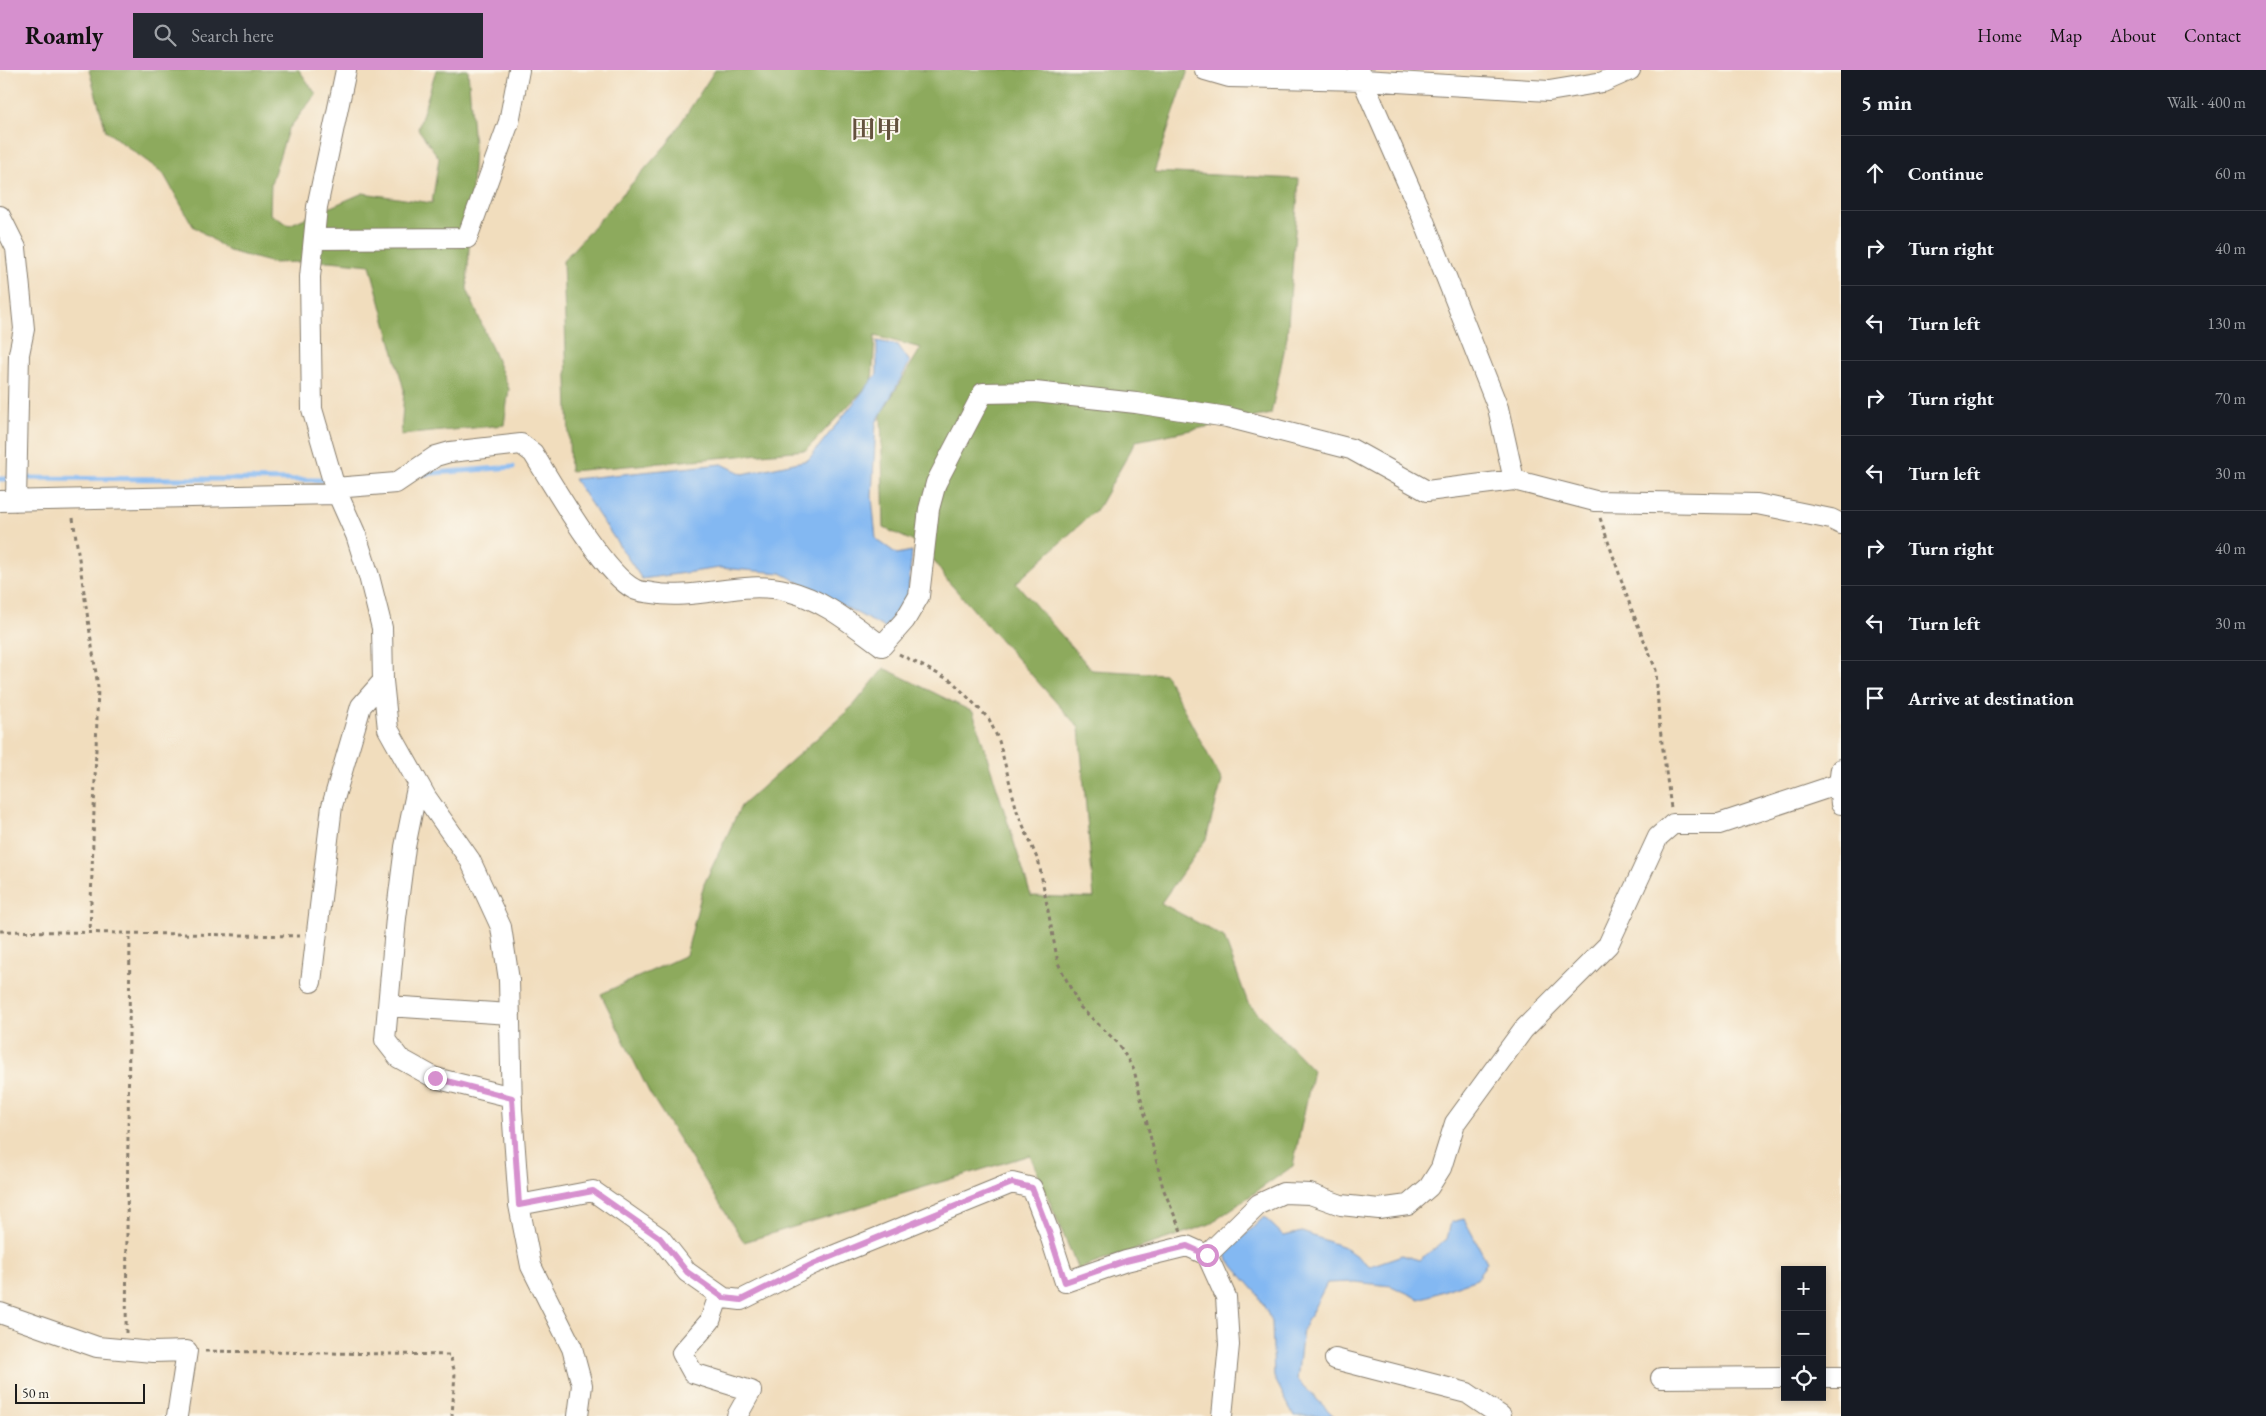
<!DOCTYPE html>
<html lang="en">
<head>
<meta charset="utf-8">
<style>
	body { margin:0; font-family:"EB Garamond","Noto Serif JP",serif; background:#242831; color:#f1f3f6 }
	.controls { position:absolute; right:15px; bottom:15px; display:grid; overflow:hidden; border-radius:0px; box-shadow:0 2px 8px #0003 }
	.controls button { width:45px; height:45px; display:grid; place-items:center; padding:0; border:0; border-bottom:1px solid #363941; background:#171b24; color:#f1f3f6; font:25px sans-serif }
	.scale { position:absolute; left:15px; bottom:12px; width:130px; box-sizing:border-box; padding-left:5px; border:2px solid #1c1c1c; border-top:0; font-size:14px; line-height:18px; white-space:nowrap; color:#1c1c1c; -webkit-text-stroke:4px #fbf7ec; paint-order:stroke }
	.stop { position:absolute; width:15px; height:15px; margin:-11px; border:4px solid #d690ce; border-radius:50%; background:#fff }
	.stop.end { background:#d690ce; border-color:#fff; box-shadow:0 1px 5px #0008 }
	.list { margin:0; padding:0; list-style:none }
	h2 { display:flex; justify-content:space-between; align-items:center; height:65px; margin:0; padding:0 20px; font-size:21px }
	h2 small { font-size:16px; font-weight:400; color:#9ea1a6 }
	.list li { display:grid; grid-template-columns:32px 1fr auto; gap:15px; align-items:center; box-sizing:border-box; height:75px; padding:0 20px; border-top:1px solid #363941 }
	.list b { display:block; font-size:19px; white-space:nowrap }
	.list em { font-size:16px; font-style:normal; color:#9ea1a6 }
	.icon { flex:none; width:28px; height:28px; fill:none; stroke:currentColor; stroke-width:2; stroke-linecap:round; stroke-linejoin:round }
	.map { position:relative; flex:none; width:1841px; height:1346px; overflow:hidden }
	header { display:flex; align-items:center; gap:30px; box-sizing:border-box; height:70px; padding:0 25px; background:#d690ce; color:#111 }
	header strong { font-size:24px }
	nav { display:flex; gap:28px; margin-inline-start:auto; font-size:18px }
	.search { width:350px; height:45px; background:#242831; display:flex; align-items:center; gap:12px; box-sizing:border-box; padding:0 18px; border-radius:0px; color:#9ea1a6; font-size:19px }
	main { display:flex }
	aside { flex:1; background:#171b24 }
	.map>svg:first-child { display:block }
</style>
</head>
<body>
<header>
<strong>Roamly</strong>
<div class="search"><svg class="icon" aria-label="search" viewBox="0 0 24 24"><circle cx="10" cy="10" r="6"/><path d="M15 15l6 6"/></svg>Search here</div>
<nav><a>Home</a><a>Map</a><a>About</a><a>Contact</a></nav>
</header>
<main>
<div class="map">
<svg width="1841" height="1346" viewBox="0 0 1841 1346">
	<rect width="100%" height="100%" fill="#fbf7ec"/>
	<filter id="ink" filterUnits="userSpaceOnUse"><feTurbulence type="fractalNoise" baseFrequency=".02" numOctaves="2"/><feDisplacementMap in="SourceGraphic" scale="10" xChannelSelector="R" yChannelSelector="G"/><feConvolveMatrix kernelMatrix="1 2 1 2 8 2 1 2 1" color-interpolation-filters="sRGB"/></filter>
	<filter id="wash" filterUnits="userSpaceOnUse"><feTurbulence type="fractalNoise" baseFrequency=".0096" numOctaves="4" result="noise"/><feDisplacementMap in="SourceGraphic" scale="20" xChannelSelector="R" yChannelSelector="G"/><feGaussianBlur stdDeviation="1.12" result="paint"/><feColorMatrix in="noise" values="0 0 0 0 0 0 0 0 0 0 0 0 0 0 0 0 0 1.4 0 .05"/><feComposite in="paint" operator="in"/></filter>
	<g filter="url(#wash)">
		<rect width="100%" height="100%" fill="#f1ddbd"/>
		<!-- forest -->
		<path fill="#8daa5d" stroke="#54633c" d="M89 0H299L316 24 288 60 271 113 270 144 289 155 363 123 432 133 439 88 418 59 436 0H468L474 75 467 219 509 319 504 355 401 365 404 320 370 195 330 191 273 193 229 181 193 156 163 103 106 61Z
			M715 0H1188L1154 102 1299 109 1287 267 1271 344 1136 371 1098 438 1016 513 1092 600 1165 604 1222 711 1206 769 1161 833 1224 867 1248 933 1313 1000 1293 1096 1210 1154 1078 1199 1030 1085 744 1172 649 1022 601 924 686 885 704 814 741 736 854 635 884 598 973 642 1031 826 1094 828 1079 658 946 509 925 477 884 458 881 344 921 278 875 266 872 311 806 380 570 401 563 191 667 74Z"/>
		<!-- water -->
		<path fill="#83b8f2" stroke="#506a87" d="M877 271 898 275 910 292 876 353 872 427 876 469 897 484 912 481 908 523 885 558 781 503 720 498 642 509 574 409 722 394 743 404 808 390 877 304Z
			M1264 1147 1284 1166 1302 1162 1344 1177 1370 1196 1402 1185 1419 1190 1447 1169 1451 1152 1464 1149 1487 1192 1477 1209 1420 1229 1391 1216 1355 1212 1327 1213 1303 1259 1297 1310 1334 1346H1294L1274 1307 1272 1252 1257 1223 1234 1197 1225 1184Z"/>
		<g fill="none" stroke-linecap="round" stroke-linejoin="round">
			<!-- stream -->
			<path stroke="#83b8f2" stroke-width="5" d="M421 404 513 397
				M22 408 328 410
				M0 409H13"/>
		</g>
	</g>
	<g filter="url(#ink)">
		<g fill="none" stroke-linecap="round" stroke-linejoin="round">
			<defs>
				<path id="minor" d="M346 0 317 137 310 207 312 339 335 418 356 465 369 506 382 558 383 611 388 659 426 727 470 790 501 857 509 910 512 1039 519 1135 531 1196 572 1278 582 1315 578 1346
					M1205 0 1229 7 1363 10 1549 21 1603 12 1630 0
					M1358 0 1422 146 1498 338 1514 410
					M0 146 16 178 24 259 19 284 16 431
					M314 169 467 168 509 52 519 0
					M335 418 396 413 436 386 450 382 521 374 533 383C553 415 603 503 634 519 639 522 647 522 652 523 697 531 743 509 788 521 824 530 853 555 882 576L905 550 919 526 929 439 936 413 983 323 1035 322 1136 333 1227 347 1351 379 1427 421 1514 410 1595 431 1757 434 1831 449 1841 454
					M0 431 337 424
					M1841 699 1839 714 1841 734
					M418 713 405 777 396 848 385 970 399 988 435 1008 512 1027
					M311 912 332 736 361 636 383 611
					M388 936 510 944
					M519 1135 593 1121 660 1168 687 1202 724 1228 741 1230 813 1194 1012 1113 1032 1118 1049 1162 1065 1212 1126 1191 1187 1176 1207 1185 1226 1227 1229 1275 1222 1346
					M1207 1185 1259 1134 1283 1123 1310 1124 1341 1135 1379 1139 1408 1135 1429 1117 1441 1098 1455 1053 1523 960 1608 875 1658 767 1673 754H1719L1839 714
					M719 1225 710 1251 682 1283 693 1303 751 1321 737 1346
					M0 1243 97 1277 153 1282 187 1281 177 1346
					M1335 1289 1467 1323 1501 1346
					M1822 1307H1841
					M1661 1308 1785 1307"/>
			</defs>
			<!-- minor casing -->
			<use href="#minor" stroke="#867c6c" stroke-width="22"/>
			<!-- path -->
			<path stroke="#867c6c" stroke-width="3" stroke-dasharray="4 4" stroke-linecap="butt" d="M73 448 98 617 90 864
				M1600 448 1631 538 1656 600 1659 651 1671 738
				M899 584 952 611 989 649 999 671 1017 741 1039 793 1058 893 1080 937 1118 973 1134 1000 1163 1118 1181 1161
				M0 861 300 866
				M126 1263 130 864
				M205 1281 450 1285 455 1303 452 1346"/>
			<!-- minor -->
			<use href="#minor" stroke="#fff" stroke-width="20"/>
		</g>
	</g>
	<g fill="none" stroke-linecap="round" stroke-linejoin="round" filter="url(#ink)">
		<!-- route -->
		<path stroke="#d690ce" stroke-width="6" d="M435 1008 512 1028 519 1135 593 1121 660 1168 687 1202 724 1228 741 1230 813 1194 1012 1113 1032 1118 1049 1162 1065 1212 1126 1191 1187 1176 1207 1185"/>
	</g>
	<g text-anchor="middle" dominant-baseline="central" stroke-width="4" stroke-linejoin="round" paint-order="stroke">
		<!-- quarter labels -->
		<g font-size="25" font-weight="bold" fill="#64523e" stroke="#fbf7ec">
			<text x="876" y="59">田甲</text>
		</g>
	</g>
</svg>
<div class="controls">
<button>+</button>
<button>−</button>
<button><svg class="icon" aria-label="locate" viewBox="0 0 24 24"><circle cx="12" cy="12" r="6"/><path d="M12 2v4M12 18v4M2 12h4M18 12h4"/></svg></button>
</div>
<div class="scale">50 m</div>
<div class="stop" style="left:1207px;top:1185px"></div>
<div class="stop end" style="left:435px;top:1008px"></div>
</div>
<aside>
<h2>5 min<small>Walk · 400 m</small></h2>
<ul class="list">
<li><svg class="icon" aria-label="ahead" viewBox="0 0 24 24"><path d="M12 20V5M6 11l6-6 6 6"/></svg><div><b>Continue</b></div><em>60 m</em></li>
<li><svg class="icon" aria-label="right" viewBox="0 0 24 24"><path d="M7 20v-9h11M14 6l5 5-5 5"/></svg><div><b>Turn right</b></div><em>40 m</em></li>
<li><svg class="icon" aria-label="left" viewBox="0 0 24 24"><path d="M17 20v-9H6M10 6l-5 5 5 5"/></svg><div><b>Turn left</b></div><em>130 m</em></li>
<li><svg class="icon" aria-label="right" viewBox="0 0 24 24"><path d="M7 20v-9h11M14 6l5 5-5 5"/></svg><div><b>Turn right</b></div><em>70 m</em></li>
<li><svg class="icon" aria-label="left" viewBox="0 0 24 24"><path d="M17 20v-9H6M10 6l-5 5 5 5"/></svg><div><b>Turn left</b></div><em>30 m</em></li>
<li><svg class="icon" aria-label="right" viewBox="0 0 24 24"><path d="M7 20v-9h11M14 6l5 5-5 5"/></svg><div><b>Turn right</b></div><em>40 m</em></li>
<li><svg class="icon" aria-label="left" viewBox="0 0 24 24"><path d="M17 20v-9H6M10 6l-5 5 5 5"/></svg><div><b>Turn left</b></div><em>30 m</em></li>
<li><svg class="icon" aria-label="arrive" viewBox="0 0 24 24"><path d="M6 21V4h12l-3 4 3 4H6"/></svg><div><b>Arrive at destination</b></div></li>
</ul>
</aside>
</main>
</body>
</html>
